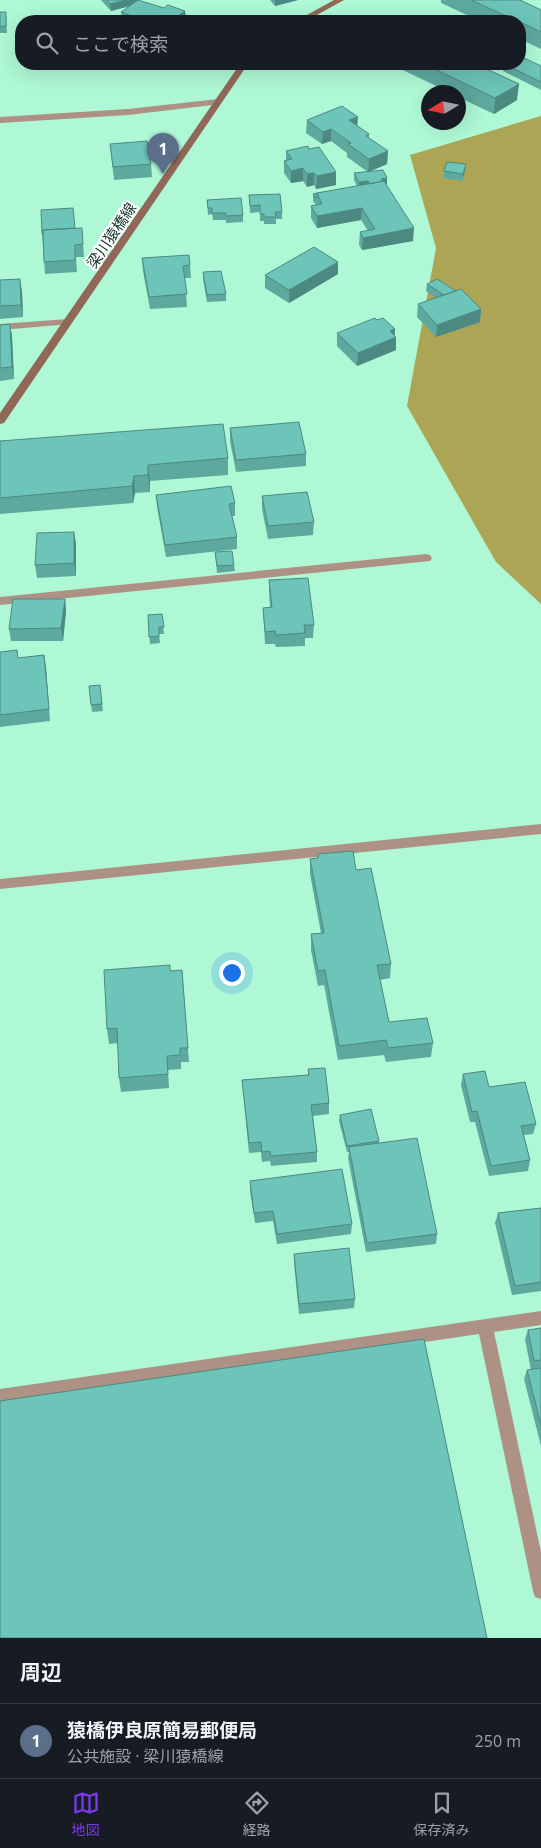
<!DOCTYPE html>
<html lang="ja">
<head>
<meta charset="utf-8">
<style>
	body { margin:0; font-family:"Open Sans","Noto Sans JP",sans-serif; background:#20242c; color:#f1f3f6 }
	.compass { position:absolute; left:421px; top:85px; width:45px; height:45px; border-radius:50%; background:#171b24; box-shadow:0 5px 20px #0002; rotate:260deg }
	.you { position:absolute; left:231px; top:972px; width:18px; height:18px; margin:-12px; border:4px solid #fff; border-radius:50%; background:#1a73e8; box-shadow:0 0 0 8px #1a73e833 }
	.badge { display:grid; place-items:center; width:32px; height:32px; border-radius:50%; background:#7c3aed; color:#fff; font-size:16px; font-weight:700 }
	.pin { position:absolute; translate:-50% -41px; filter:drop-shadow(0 1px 2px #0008) }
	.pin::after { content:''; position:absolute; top:26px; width:18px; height:15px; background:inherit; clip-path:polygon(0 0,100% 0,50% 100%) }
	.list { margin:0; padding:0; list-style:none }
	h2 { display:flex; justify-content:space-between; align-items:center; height:65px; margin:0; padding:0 20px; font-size:21px }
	h2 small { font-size:16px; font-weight:400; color:#9ea1a6 }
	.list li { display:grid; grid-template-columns:32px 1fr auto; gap:15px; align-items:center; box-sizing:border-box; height:75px; padding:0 20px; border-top:1px solid #363941 }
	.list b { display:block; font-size:19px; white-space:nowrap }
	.list p { margin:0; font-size:16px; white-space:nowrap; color:#9ea1a6 }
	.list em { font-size:16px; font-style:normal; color:#9ea1a6 }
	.icon { flex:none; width:28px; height:28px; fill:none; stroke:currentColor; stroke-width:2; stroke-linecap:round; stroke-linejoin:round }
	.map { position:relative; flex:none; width:541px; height:1638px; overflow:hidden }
	.search { position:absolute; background:#171b24; box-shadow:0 5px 20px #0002; left:15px; right:15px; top:15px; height:55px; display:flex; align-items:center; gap:12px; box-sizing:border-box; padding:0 18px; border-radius:20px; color:#9ea1a6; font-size:19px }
	.sheet { height:140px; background:#171b24 }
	nav { display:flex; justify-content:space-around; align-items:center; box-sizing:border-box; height:70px; border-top:1px solid #363941; background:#171b24; font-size:14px; color:#9ea1a6 }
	nav a { display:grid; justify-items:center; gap:2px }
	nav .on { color:#7c3aed }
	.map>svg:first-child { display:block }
</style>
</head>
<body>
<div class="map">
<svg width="541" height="1638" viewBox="0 0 541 1638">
	<rect width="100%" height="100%" fill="#aef8d6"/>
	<!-- forest -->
	<path fill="#aca555" d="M541 116V604L496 562 407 406 436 248 410 155Z"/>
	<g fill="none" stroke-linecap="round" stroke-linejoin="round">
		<!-- minor -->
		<path fill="#ad9185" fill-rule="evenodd" d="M218 99 221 100V104L128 115 0 123V117L128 109Z
			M68 319 71 320V324L0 330V324Z
			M426 554 430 555 432 558 430 561 0 605V597Z
			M541 824V834L0 889V879Z
			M541 1311V1325L494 1332 541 1552V1599L535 1597 533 1591 479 1334 0 1405V1389Z"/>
		<!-- secondary -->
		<path fill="#916857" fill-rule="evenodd" d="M334 0H344L306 21H296Z
			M240 64H248L4 423 0 424V413Z"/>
	</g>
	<!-- wall -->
	<path fill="#5ea99e" d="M101 0H137V1L164 8 185 11 186 21H122L121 12 130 6 111 11Z
		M270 0H298L275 6Z
		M441 0H520L541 10V49L520 39V21H480L441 3Z
		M0 12H6L7 33H0Z
		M390 64H476L517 100 494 114 458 97V92H449Z
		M504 64 541 66V90L503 71Z
		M307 120 357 126 369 134V138L388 151 387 164 369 172 387 178V184H386L413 241 362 250 359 245 360 232 368 231 361 220 317 228 311 218V206L316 205 313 201V194L357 186 354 180V173L368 172 347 157V153L331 141 322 144 306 133Z
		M110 144 151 164 152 177 114 180Z
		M286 151 336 185 316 189 314 185 307 187 303 181 291 183 284 173V161L286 160Z
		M444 171H465L462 181 444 178Z
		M249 195 282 212V219H276V224H264V221H260V212L250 213Z
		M207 200 243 215V222L226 223V220H213L212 214 208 215Z
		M75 228H82L84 257H76L77 272 45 274 42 234Z
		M142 258 190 265 191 278H185L187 307 150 309 143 271Z
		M203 272 226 294V301L207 302 203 279Z
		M338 274 289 303 265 288V275Z
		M20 279 22 292 23 317 0 319V280Z
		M427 284 481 309 480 322 436 337 417 317 418 304 436 298 426 291Z
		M377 320 395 329V336L396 337V350L357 366 337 346V333Z
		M10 324 12 337 14 379 0 381V325Z
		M230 428 306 454V466L236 472 230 441Z
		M0 441 228 458V475L150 481V492L135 493 133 503 0 514Z
		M156 495 235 503V516H232L237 537V549L166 557 157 507Z
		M262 496 314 522 313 535 268 539 262 509Z
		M74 532 76 544V576L37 578 35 565Z
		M215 552 234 565 235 571 217 573Z
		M269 580 314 625 313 638H305V646L276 647 275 644H265L263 608 270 607 269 592Z
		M65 599 66 611 63 641H11L9 629Z
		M162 614 164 634H159L160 643 150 644 148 615Z
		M0 652 18 658 44 655 46 668 50 721 0 727Z
		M100 685 103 711 92 712 89 686Z
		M318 854 356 870 391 964 390 978 380 980 389 1022 433 1043 431 1057 386 1062 384 1055 338 1060 324 985 318 986 311 950V934L321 933 310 874V859L317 858Z
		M182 970 189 1062H181V1069L168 1070 169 1088 121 1092 119 1078 118 1043 109 1044 107 1029 170 971Z
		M308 1069 329 1103V1114L313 1116 317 1152V1162L271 1166 270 1161 262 1162 261 1152 249 1153 243 1091 242 1080 308 1075Z
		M463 1074 489 1087 536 1124 533 1134 524 1135 530 1160 528 1171 489 1176 475 1122H470L461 1085Z
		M340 1115 379 1141V1143L437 1234 436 1244 366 1252 348 1158 349 1152H347L339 1121Z
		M250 1181 352 1224 351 1234 277 1244 273 1221 255 1223 250 1191Z
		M541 1208V1291L512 1295 495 1223 498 1213Z
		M294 1254 355 1299 354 1308 299 1314 294 1263Z
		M541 1328V1446L524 1379 527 1370H531L525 1339 528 1330Z"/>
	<!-- shaded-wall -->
	<path fill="#4c8981" d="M126 0H137V4L111 11 110 4Z
		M275 0H298L275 6Z
		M185 11 186 21H171Z
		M519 84 517 100 494 114 495 98Z
		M358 117 357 129 349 120Z
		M331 129V141L322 144 323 132Z
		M388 151 387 164 368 172 369 159Z
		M466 164 465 171 462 181 463 174Z
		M303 168V181L291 183V171Z
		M336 172V185L316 189 317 176Z
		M314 173V185L307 187V174Z
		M387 178V184L383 185 381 179Z
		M368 181V188L359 189V182Z
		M362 208 361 220 317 228V216Z
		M414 228 413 241 362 250 363 238Z
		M338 262V274L289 303V290Z
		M20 279 22 292 23 317 21 305Z
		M481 309 480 322 436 337 437 325Z
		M10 324 12 337 14 379 12 367Z
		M395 329 394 338 396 337V350L357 366 358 353 390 331Z
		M148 465 150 481V492L148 475Z
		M134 476 135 493 133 503 132 486Z
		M74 532 76 544V576L74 563Z
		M65 599 66 611 63 641 61 628Z
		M44 655 46 668 50 721 49 709Z"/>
	<!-- building -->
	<path fill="#6dc4b8" stroke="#4c8981" d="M107 0H126L110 4Z
		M138 0 164 8 168 5 185 11 171 21H134L125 18 129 15 121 12Z
		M471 0H520L541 10V32L520 22V21H517Z
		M0 12H6V26L0 27Z
		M520 56 541 66V82L504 64H520Z
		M424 64H476L519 84 495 98Z
		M342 106 358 117 349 120 369 134 366 136 388 151 369 159 348 144 351 143 331 129 323 132 307 120Z
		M147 141 151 164 113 167 110 144Z
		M308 146 309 149 319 147 336 172 317 176 314 173 307 174 303 168 291 171 284 161 292 159 286 151Z
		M447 162 466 164 463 174 444 171Z
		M383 170 387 178 381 179 383 181 370 184 368 181 359 182 354 173Z
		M384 181 414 228 363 238 360 232 375 229 362 208 317 216 311 206 322 204 317 193Z
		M317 193 316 198 313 194Z
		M280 194 282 212H275L276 217H264V214H260V205L250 206 249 195Z
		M241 198 243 215 226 216V213H212V208H208L207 200Z
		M73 208 75 228 43 230V234H42L41 210Z
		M82 228 83 244 75 245V260L44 262 43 230Z
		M314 247 338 262 289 290 265 275Z
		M189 255 190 265 183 266 187 294 149 297 142 258Z
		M221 271 226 294 207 295 203 272Z
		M20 279 21 305 0 306V280Z
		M437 279 456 291 444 295 427 284Z
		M461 289 481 309 437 325 418 304Z
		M375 318 377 320 383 318 395 329 390 331 396 337 358 353 337 333Z
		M10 324 12 367 0 368V325Z
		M299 422 306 454 236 460 230 428Z
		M223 424 228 458 148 465V475L134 476 132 486 0 498V441Z
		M231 486 235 503 229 504 237 537 165 545 156 495Z
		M307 492 314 522 268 526 262 496Z
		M74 532V563L35 565 37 533Z
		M232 551 234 565 217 566 215 552Z
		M308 578 314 625H304L305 633 276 635 275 631 265 632 263 608 272 607 269 580Z
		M13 599H65L61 628 9 629Z
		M162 614 164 627H159V636L149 637 148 615Z
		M17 650 18 658 44 655 49 709 0 715V652Z
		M100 685 102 704 91 705 89 686Z
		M353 851 356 870 371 868 391 964 377 965 389 1022 427 1018 433 1043 388 1048 386 1040 339 1046 325 970 318 971 311 934 324 933 310 859 318 858V854Z
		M170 965V971L182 970 188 1048H180V1055L167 1056 168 1074 119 1078 117 1028 107 1029 104 970Z
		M325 1068 329 1103 311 1105 317 1152 271 1156 270 1151 262 1152 261 1142 249 1143 242 1080 309 1075 308 1069Z
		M485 1071 489 1087 525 1082 536 1124 521 1126 530 1160 491 1166 477 1111 472 1112 463 1074Z
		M371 1109 379 1141 347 1146 340 1115Z
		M417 1138 437 1234 367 1243 349 1147Z
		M342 1169 352 1224 277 1234 273 1211 254 1213 250 1181Z
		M541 1208V1282L515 1286 498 1213Z
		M349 1248 355 1299 299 1304 294 1254Z
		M541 1328V1360L534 1361 528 1330Z
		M424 1339 487 1638H0V1401Z
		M541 1368V1425L527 1370Z"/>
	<g text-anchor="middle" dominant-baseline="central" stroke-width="4" stroke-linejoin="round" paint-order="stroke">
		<!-- far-street labels -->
		<g font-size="15" fill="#112f23" stroke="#fff">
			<text transform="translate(111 235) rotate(-56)">梁川猿橋線</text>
		</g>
	</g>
</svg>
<svg class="compass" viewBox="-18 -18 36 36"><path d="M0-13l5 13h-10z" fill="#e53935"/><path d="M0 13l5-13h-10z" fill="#9ea1a6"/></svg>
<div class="you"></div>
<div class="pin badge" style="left:163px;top:174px;background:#5c6f8a">1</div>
<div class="search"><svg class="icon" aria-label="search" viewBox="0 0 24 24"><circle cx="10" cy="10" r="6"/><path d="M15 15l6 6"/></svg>ここで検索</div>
</div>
<section class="sheet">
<h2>周辺<small></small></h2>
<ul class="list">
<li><span class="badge" style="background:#5c6f8a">1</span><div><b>猿橋伊良原簡易郵便局</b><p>公共施設 · 梁川猿橋線</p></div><em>250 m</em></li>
</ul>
</section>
<nav>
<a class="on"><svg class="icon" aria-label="map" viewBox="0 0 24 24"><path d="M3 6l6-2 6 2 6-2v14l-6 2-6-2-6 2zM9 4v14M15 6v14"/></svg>地図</a>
<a><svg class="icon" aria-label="directions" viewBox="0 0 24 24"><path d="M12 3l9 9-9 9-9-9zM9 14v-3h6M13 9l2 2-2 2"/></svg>経路</a>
<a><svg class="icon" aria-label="saved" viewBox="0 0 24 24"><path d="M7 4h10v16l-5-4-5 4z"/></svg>保存済み</a>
</nav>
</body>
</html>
